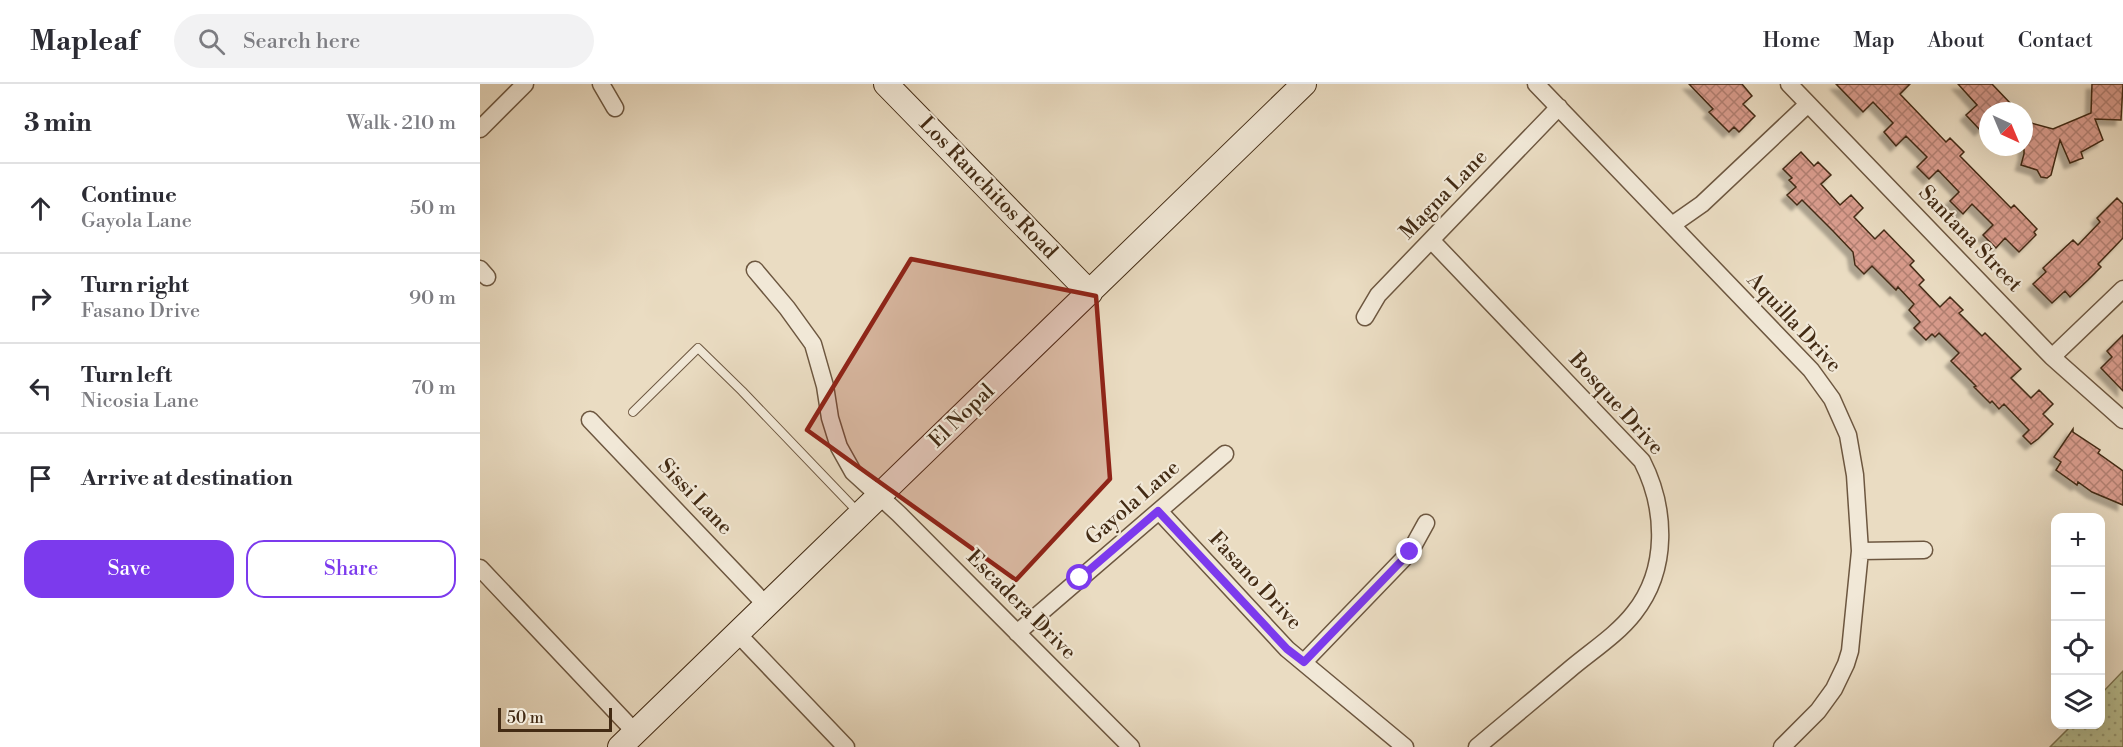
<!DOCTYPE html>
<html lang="en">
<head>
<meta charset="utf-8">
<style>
	body { margin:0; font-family:"Libre Bodoni",serif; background:#f2f2f3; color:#2b2b33 }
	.controls { position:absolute; right:18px; bottom:18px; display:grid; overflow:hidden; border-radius:12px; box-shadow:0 6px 24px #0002 }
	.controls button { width:54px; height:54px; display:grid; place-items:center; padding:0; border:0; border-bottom:2px solid #e1e1e2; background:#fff; color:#2b2b33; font:30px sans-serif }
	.compass { position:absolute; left:1499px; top:18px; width:54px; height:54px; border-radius:50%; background:#fff; box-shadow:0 6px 24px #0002; rotate:136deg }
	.scale { position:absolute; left:18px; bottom:15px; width:114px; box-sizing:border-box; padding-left:6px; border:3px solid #432b14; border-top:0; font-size:16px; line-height:21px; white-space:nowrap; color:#432b14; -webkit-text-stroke:4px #f1e8d7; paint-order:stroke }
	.stop { position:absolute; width:18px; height:18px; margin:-14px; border:4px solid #7c3aed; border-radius:50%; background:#fff }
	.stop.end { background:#7c3aed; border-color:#fff; box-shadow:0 2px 6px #0008 }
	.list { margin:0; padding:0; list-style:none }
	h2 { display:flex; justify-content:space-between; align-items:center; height:78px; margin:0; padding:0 24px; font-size:26px }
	h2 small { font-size:20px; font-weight:400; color:#7c7c81 }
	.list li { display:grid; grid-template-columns:39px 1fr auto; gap:18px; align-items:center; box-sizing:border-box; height:90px; padding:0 24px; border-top:2px solid #e1e1e2 }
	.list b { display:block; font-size:22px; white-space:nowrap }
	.list p { margin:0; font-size:20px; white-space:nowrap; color:#7c7c81 }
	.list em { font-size:20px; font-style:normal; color:#7c7c81 }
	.actions { display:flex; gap:12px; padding:18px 24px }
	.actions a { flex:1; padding:14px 0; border:2px solid #7c3aed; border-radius:18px; text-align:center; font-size:21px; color:#7c3aed }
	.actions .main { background:#7c3aed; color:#fff }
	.icon { flex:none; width:33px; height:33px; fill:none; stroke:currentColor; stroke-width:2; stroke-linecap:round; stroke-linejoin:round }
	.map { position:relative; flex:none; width:1643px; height:663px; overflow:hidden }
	header { display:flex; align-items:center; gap:36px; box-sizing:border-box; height:84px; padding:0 30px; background:#fff; border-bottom:2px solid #e1e1e2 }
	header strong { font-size:28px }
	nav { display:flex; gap:33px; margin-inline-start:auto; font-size:21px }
	.search { width:420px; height:54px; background:#f2f2f3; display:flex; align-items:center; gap:15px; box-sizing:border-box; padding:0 21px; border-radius:33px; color:#7c7c81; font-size:22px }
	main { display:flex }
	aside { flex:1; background:#fff }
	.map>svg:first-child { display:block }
</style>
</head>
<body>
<header>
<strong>Mapleaf</strong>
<div class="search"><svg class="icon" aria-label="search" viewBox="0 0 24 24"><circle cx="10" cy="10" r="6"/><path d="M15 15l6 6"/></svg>Search here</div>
<nav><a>Home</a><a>Map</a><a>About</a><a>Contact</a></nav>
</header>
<main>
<aside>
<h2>3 min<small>Walk · 210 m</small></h2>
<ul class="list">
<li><svg class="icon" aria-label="ahead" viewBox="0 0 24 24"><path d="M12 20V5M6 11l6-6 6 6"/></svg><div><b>Continue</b><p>Gayola Lane</p></div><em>50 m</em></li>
<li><svg class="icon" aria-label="right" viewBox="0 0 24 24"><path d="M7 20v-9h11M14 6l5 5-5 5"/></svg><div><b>Turn right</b><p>Fasano Drive</p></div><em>90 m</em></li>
<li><svg class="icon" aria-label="left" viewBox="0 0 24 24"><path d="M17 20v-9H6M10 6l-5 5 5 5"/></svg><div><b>Turn left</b><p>Nicosia Lane</p></div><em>70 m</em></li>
<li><svg class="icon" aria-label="arrive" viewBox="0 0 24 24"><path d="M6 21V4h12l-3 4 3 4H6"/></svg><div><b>Arrive at destination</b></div></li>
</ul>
<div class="actions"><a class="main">Save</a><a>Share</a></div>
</aside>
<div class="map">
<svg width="1643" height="663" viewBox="0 0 1643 663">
	<defs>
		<pattern id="green-dots" width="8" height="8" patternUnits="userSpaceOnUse" patternTransform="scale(1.5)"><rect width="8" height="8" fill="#babf91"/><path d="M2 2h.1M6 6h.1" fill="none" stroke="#999b75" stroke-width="1.8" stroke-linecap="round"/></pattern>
		<pattern id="building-cross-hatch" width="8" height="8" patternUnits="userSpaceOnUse" patternTransform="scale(1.5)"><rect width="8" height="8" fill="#d89b8c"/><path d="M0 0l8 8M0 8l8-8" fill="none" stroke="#b17f71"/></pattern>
		<filter id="shadow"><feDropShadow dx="-5.5" dy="5.5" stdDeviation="1.5" flood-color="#0004"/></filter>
	</defs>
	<rect width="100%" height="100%" fill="#eadcc2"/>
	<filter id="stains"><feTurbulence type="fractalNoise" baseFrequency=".00333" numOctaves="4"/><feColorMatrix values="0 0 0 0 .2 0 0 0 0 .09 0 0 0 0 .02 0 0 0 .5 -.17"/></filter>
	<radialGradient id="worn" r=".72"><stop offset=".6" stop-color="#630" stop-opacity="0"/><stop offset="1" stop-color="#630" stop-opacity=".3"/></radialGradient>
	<!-- green -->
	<path fill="url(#green-dots)" stroke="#7e7552" stroke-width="1.5" d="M1643 587V663H1570L1592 641 1620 640 1621 610Z"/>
	<!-- building -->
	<path fill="url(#building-cross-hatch)" stroke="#432b14" stroke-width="1.5" filter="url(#shadow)" d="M1209 0H1262L1272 12 1263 20 1275 32 1259 48 1254 43 1249 48 1229 28 1233 25Z
		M1356 0H1430L1420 10 1466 58 1470 54 1484 68 1480 72 1531 124 1534 121 1557 145 1554 148 1556 151 1539 168 1525 154 1516 164 1503 151 1513 141 1492 120 1483 130 1470 117 1479 108 1458 86 1449 95 1437 83 1447 73 1426 52 1416 62 1404 48 1413 39 1393 18 1383 28Z
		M1478 0H1512L1531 20 1524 27H1508V39L1500 46 1486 31 1497 21Z
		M1612 0H1643L1641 36 1615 35 1623 56 1601 68 1603 74 1590 79 1580 56 1571 91 1567 94 1561 93 1557 86 1541 81 1544 70V37L1573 45 1611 29Z
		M1321 68 1334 82 1338 78 1351 91 1341 100 1360 121 1371 111 1383 124 1374 133 1395 155 1404 146 1434 177 1430 181 1444 196 1439 201 1460 223 1470 213 1483 226 1479 229 1502 252 1505 249 1541 285 1531 294 1551 314 1559 306 1573 320 1563 330 1573 340 1558 355 1551 360 1543 352 1549 346 1524 320 1519 325 1512 317 1510 319 1494 303 1496 302 1471 277 1479 269 1459 249 1455 253 1452 250 1446 256 1434 244 1440 238 1429 226 1434 220 1418 203 1416 206 1392 182 1384 190 1375 181 1373 168 1353 147 1322 116 1317 121 1307 111 1316 103 1309 96 1312 94 1303 85Z
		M1637 114 1643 120V154L1618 180 1621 183 1608 196 1590 213 1585 207 1572 219 1553 200 1566 188 1563 184 1593 156 1598 161 1620 138 1617 134Z
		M1643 251V307L1621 284 1632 273 1627 267Z
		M1593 345V348L1620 366 1618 369 1643 387V421L1612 408 1598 398 1597 401 1576 386 1581 378 1574 373Z"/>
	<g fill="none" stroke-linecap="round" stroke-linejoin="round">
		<defs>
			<path id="lane" d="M153 328 218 264 262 307 378 428"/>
			<path id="street" d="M121 0 135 24
				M1056 0 1331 286 1352 315 1368 351 1375 391 1380 467 1370 567 1366 580 1354 605 1338 627 1302 663
				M1309 0 1572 273 1643 336
				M0 45 45 0
				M1192 141 1222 120 1328 20
				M951 156 1162 377C1186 424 1189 485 1154 529 1137 551 1110 568 1089 586 1058 612 1028 637 997 663
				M0 185 7 193
				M275 186 307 224 333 260 345 302 350 334 359 363 373 388 419 430 651 663
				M885 233 898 211 1079 23
				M1572 273 1643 205
				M110 336 286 521
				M679 427 807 565 925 663
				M1380 467 1444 466
				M0 484 155 648
				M257 549 366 663
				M537 549 745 370
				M824 578 930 468 946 439"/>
			<path id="secondary" d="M406 0 610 209
				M140 663 824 0"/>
		</defs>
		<!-- lane casing -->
		<use href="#lane" stroke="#6d5740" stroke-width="10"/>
		<!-- street casing -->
		<use href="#street" stroke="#6d5740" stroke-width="19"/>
		<!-- secondary casing -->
		<use href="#secondary" stroke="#432b14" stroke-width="26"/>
		<!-- lane -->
		<use href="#lane" stroke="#f1e8d7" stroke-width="8"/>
		<!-- street -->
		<use href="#street" stroke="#f1e8d7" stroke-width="16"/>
		<!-- secondary -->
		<use href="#secondary" stroke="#f1e8d7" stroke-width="24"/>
	</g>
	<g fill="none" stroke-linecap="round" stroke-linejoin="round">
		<!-- route -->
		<path stroke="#7c3aed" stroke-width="8" d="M600 494 678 427 807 565 824 578 930 468"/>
	</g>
	<!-- marked area -->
	<path fill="#8f2418" fill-opacity="0.2" stroke="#8f2418" stroke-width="4.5" stroke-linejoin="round" d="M431 175 616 212 630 395 536 496 327 346Z"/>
	<g text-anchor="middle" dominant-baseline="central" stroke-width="4.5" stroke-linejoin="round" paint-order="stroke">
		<!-- street labels -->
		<g font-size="21" fill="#432b14" stroke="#f1e8d7">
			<text transform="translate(508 104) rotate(46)">Los Ranchitos Road</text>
			<text transform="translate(964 111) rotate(-46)">Magna Lane</text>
			<text transform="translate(1490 155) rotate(46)">Santana Street</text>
			<text transform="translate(1314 239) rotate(47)">Aquilla Drive</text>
			<text transform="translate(1136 320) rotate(48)">Bosque Drive</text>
			<text transform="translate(482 332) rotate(-44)">El Nopal</text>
			<text transform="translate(215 413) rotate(46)">Sissi Lane</text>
			<text transform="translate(653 419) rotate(-41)">Gayola Lane</text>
			<text transform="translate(775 497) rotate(47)">Fasano Drive</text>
			<text transform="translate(541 521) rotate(45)">Escadera Drive</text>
		</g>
	</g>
	<rect width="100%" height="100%" filter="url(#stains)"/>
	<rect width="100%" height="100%" fill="url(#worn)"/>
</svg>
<div class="controls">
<button>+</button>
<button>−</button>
<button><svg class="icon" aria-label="locate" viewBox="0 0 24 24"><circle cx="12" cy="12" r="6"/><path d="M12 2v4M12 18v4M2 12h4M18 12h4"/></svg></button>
<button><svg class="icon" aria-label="layers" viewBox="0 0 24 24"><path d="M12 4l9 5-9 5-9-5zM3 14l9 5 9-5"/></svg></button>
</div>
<svg class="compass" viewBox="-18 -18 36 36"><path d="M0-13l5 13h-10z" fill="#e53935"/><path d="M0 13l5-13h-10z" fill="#7c7c81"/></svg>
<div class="scale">50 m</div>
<div class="stop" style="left:600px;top:494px"></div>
<div class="stop end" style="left:930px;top:468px"></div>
</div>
</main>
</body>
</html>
